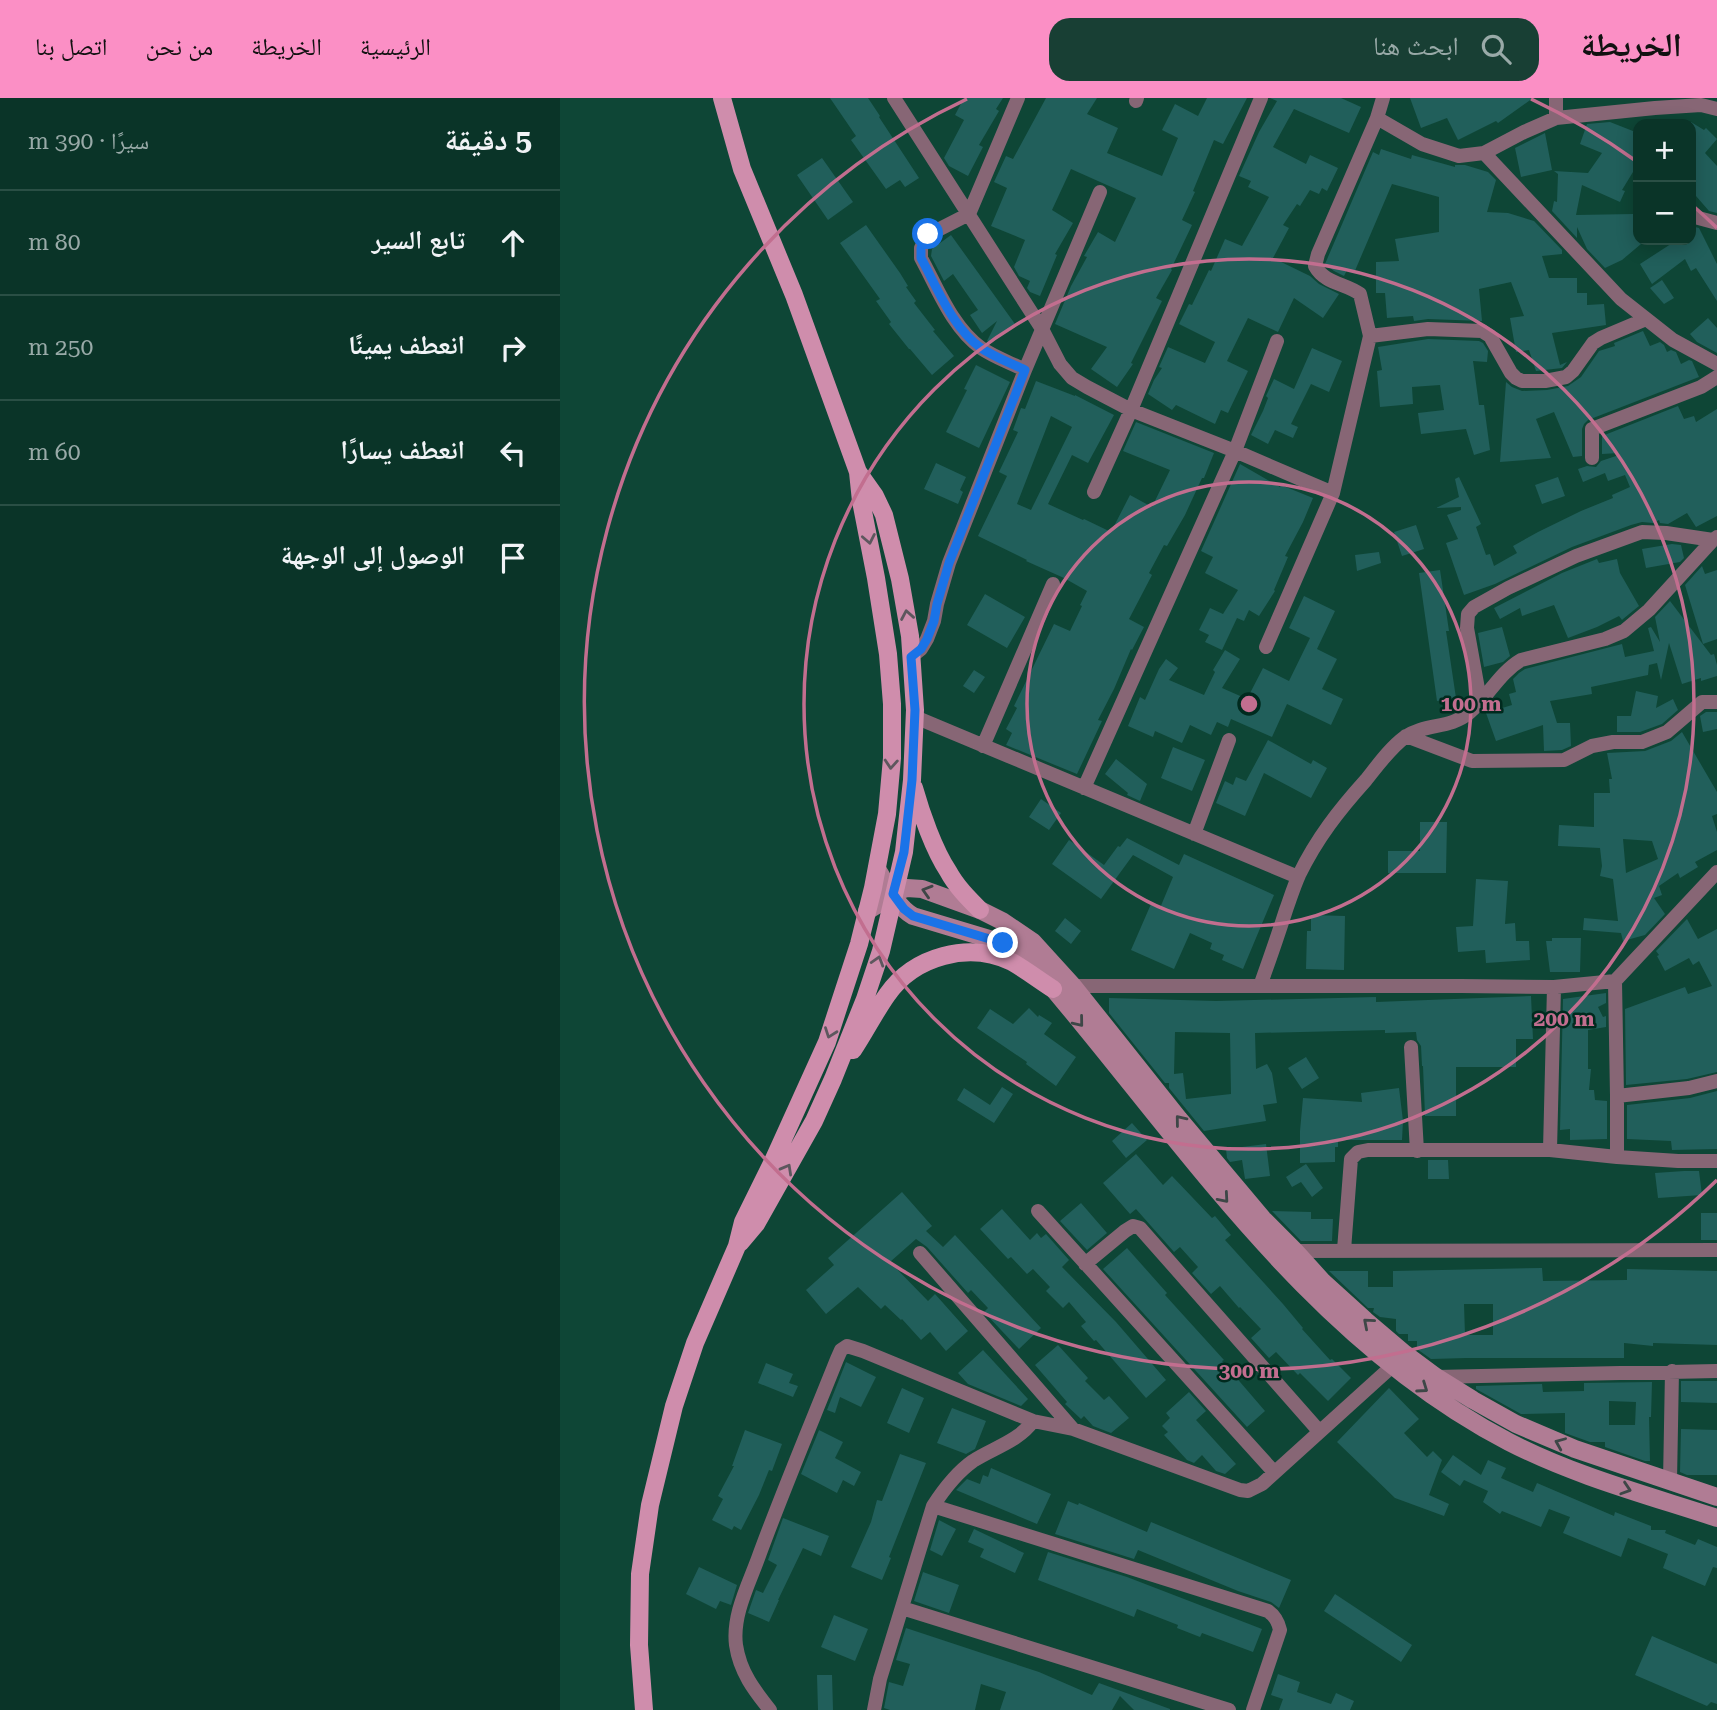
<!DOCTYPE html>
<html lang="ar">
<head>
<meta charset="utf-8">
<style>
	body { margin:0; font-family:"Roboto Serif","Noto Naskh Arabic",serif; background:#183f34; color:#f1f3f6; direction:rtl }
	.controls { position:absolute; right:21px; top:21px; display:grid; overflow:hidden; border-radius:14px; box-shadow:0 4px 18px #0003 }
	.controls button { width:63px; height:63px; display:grid; place-items:center; padding:0; border:0; border-bottom:2px solid #2a4f45; background:#0a3428; color:#f1f3f6; font:35px sans-serif }
	.stop { position:absolute; width:21px; height:21px; margin:-16px; border:5px solid #1a73e8; border-radius:50%; background:#fff }
	.stop.end { background:#1a73e8; border-color:#fff; box-shadow:0 2px 7px #0008 }
	.list { margin:0; padding:0; list-style:none }
	h2 { display:flex; justify-content:space-between; align-items:center; height:91px; margin:0; padding:0 28px; font-size:30px }
	h2 small { font-size:23px; font-weight:400; color:#99aaa8 }
	.list li { display:grid; grid-template-columns:46px 1fr auto; gap:21px; align-items:center; box-sizing:border-box; height:105px; padding:0 28px; border-top:2px solid #2a4f45 }
	.list b { display:block; font-size:26px; white-space:nowrap }
	.list em { font-size:23px; font-style:normal; color:#99aaa8 }
	.icon { flex:none; width:38px; height:38px; fill:none; stroke:currentColor; stroke-width:2; stroke-linecap:round; stroke-linejoin:round }
	.map { position:relative; flex:none; width:1157px; height:1612px; overflow:hidden; direction:ltr }
	header { display:flex; align-items:center; gap:42px; box-sizing:border-box; height:98px; padding:0 35px; background:#fb8fc5; color:#111 }
	header strong { font-size:33px }
	nav { display:flex; gap:38px; margin-inline-start:auto; font-size:24px }
	.search { width:490px; height:63px; background:#183f34; display:flex; align-items:center; gap:18px; box-sizing:border-box; padding:0 24px; border-radius:21px; color:#99aaa8; font-size:26px }
	main { display:flex }
	aside { flex:1; background:#0a3428 }
	.map>svg:first-child { display:block }
</style>
</head>
<body>
<header>
<strong>الخريطة</strong>
<div class="search"><svg class="icon" aria-label="search" viewBox="0 0 24 24"><circle cx="10" cy="10" r="6"/><path d="M15 15l6 6"/></svg>ابحث هنا</div>
<nav><a>الرئيسية</a><a>الخريطة</a><a>من نحن</a><a>اتصل بنا</a></nav>
</header>
<main>
<div class="map">
<svg width="1157" height="1612" viewBox="0 0 1157 1612">
	<rect width="100%" height="100%" fill="#0e4636"/>
	<!-- building -->
	<path fill="#215f5b" fill-rule="evenodd" d="M270 0H308L320 18 319 19 359 80 345 89 340 82 326 91 291 42 296 38Z
		M404 0H443L436 11 439 13 419 47 423 49 408 78 389 68 384 60 404 22 395 17Z
		M486 0H537L527 16 558 30 547 55 602 78 618 40 602 32 615 6 638 18 647 0H687L663 46 654 42 633 93 635 94 622 122 632 127 611 171 612 172 596 200 602 203 571 265 573 266 557 289 531 271 547 249 495 226 511 188 527 159 524 158 538 134 555 144 576 100 511 71 492 112 513 125 495 156 497 157 480 198 470 194 467 190 470 183 459 178 454 169 465 142 431 128 447 90 434 84 446 58 453 61Z
		M710 0H781L801 9 789 35 734 11 713 49 746 66 750 57 778 70 767 93 762 90 759 96 750 92 740 108 737 106 723 127 729 130 713 160 750 178 759 186 779 196 763 220 734 200 718 234 688 220 667 263 688 273 668 315 661 312 655 326 616 307 612 312 588 296 594 282 602 270 599 269 608 249 645 265 655 244 619 226 629 206 632 207 649 172 651 173 665 141 682 148 709 99 688 89 691 83 679 78 699 34 717 3Z
		M850 0H973L938 25 936 23 898 42 887 20 861 30Z
		M1050 24 1078 35V61L1073 74 1062 92 1065 93 1060 104 1022 87 1016 117 1074 116 1078 142H1080L1081 146 1062 162 1045 170 1027 151 1017 129V140L992 113 994 103 997 104 998 76 994 73 1028 75 1042 55 1020 46 1027 26Z
		M1131 24 1144 32 1146 30 1157 41 1145 55 1157 68V115L1149 113 1136 98 1131 103Z
		M985 35 992 72 961 79 955 50Z
		M821 51 851 61 852 57 895 69V67H905L928 74 936 82 927 114 948 115 974 123 1002 152V156L982 158 989 180H1017V195H1027V207L1044 206 1046 227 992 235 1000 267 1007 264 1002 270 976 273 969 252 956 254 950 220 964 218 951 184 919 191 922 223 868 221 854 223 853 218 827 220 825 195H816V164L839 163 835 141 879 134V99L832 86 794 175 787 172 784 178 774 173 765 166 813 54 819 57Z
		M262 60 293 104 268 122 237 77Z
		M306 127 340 175 348 188 346 189 356 203 354 205 375 232 373 233 394 258 372 277 350 251H349L329 226 331 224 316 203 320 201 280 145Z
		M1131 128 1139 130 1157 166V203L1136 170 1131 173 1125 161 1092 186 1080 166 1117 142H1131Z
		M391 137 455 226 429 244 427 243 437 223 422 235 410 217 418 212 393 176 384 183 371 158 372 151Z
		M1102 182 1114 200 1104 206 1090 190Z
		M1148 220 1157 230V255L1137 244 1130 236Z
		M1083 233 1090 248 1100 244 1104 247 1107 254 1111 252 1116 254 1121 266 1129 262 1132 263 1139 279 1028 322 1024 326 1022 331V358L1013 359 994 314 976 321 991 360 940 364 946 284 952 289 962 293 987 292 1008 288 1021 279 1039 253 1055 248 1054 245Z
		M868 241 919 243 923 245 928 253 927 264 913 263 919 307H924L930 352 914 357 906 331 861 336 858 315 884 312 880 287 852 289 853 306 820 309 817 273 822 272 818 249Z
		M752 250 782 263 769 294 751 286 731 326 738 329 733 340 715 332 708 346 691 337 703 313 708 300 706 298 714 281 734 291Z
		M416 267 450 284 419 350 386 334 407 292 404 291Z
		M476 283 515 298V297L554 317 528 365 512 357 488 406 523 422 524 421 551 434 570 397 592 409 610 372 563 353 576 324 654 355 644 380H642L625 417 607 448 604 447 589 475 592 477 569 521 584 529 572 552 571 551 554 591 538 622 542 623 517 676 446 647 452 635 446 631 457 610 454 608 494 526 510 533 522 508 520 507 527 493 504 480 466 463 467 462 418 438 447 378 439 374 458 334 453 332 461 310 465 311ZM491 318 512 329 471 412 457 406Z
		M1118 308 1124 321 1134 318 1136 324 1157 311V418L1136 429 1127 415 1108 426 1100 425 1099 422 1093 425 1082 424 1071 427 1012 449 935 486 904 497 886 445 898 441 887 417 901 412V409L876 410 899 399 895 381 899 379 921 426 916 429 926 457 930 456 934 468 957 455 953 448 978 434 1021 413 1053 400 1052 397 1070 389 1065 377 1048 383 1045 375 1023 384 1018 371 1027 368 1036 369 1041 363 1059 357V355L1042 356V338Z
		M376 365 406 379 400 392 403 394 398 406 364 391Z
		M680 366 720 389 721 387 753 400 743 424 725 458 728 459 714 492 715 493 699 518 689 512 684 523 677 520 662 552 645 544 649 537 639 532 650 510 663 516 678 492 645 475 653 459 641 453Z
		M998 379 1005 398 982 406 975 387Z
		M856 427 864 451 842 458 834 434Z
		M1112 446 1121 447 1124 460 1120 464 1086 470 1082 451Z
		M819 454 821 465 797 473 795 457Z
		M1037 461 1039 465 1057 461 1060 475 1079 508 1063 521 1062 522 1059 518 1037 529 1008 540 994 507 962 518 960 510 940 521 934 510 1002 475Z
		M1142 468 1145 476 1157 472V541L1143 546 1125 487Z
		M880 472 889 533H886L896 600 877 603 859 475Z
		M425 496 465 519 447 550 407 527Z
		M744 498 775 513 757 551 777 561 762 591 783 601 771 627 727 606 712 639 671 621 668 629 657 624 651 637 630 627 622 645 595 633 593 639 568 628 580 599 585 602 599 571 606 561 618 570 609 582 644 597 655 574 653 572 665 552 680 561 662 590 687 601 703 570 729 583 750 540 729 530Z
		M1110 503 1151 557 1154 556 1157 567V578L1141 583V580L1122 586 1109 545 1101 582 1097 565 1089 567 1088 577 1031 589 1032 596 990 603 997 625H1010L1011 648 1002 652 984 653 983 627 936 643 926 615 952 607 949 596 956 594 953 581 959 575 965 571 1062 546 1065 559 1094 553 1088 530 1091 529 1100 544 1095 519Z
		M942 529 950 558 943 564 924 569 918 535Z
		M414 572 425 579 414 595 403 588Z
		M1076 593 1098 598 1096 610 1113 601 1118 612 1102 626 1080 634H1057V618H1071Z
		M1146 614H1157V631L1143 634 1140 618Z
		M1122 634 1157 694V716L1152 718 1157 734V752L1135 764 1138 769 1120 780 1118 775 1099 788 1102 797 1094 800 1105 816 1085 837 1063 843 1061 835 1023 832 1024 820 1058 823 1053 781 1040 778 1042 768 1040 750 998 748 999 727 1034 729V695H1050L1049 681H1052L1047 655 1085 653 1111 643ZM1063 741 1092 743 1098 761 1066 775Z
		M708 642 751 666 753 662 767 670 751 700 704 675 685 718 656 705 665 683 673 687 676 679 686 683Z
		M613 649 645 662 632 693 601 680Z
		M556 661 587 686 580 703 567 697 568 695 545 676Z
		M481 701 501 715 489 732 469 719Z
		M860 724H887L886 775H828V753H860Z
		M567 740 619 767 624 756 714 797 683 871 662 862 664 857 650 851 652 845 630 835 614 871 571 852 591 806 600 810 613 779 573 757 541 801 492 766 509 742 544 767 558 748 560 749Z
		M916 781 948 783 945 826 955 825 956 843H969L970 862 926 865 925 852 898 854 896 829 913 828Z
		M751 817 785 818 784 872 746 871 747 833H751Z
		M505 820 521 833 511 846 495 833Z
		M1127 821 1138 841 1157 831V974L1127 981 1066 987 1065 911 1125 889 1128 896 1152 888 1139 863 1133 867 1129 860 1105 873 1097 858 1099 857 1096 853Z
		M992 840H1021L1020 874H990L986 843H992Z
		M1046 895V905L1038 909 1043 919 1046 918V929L1028 932V971H1031L1029 992H1034L1035 1002 1047 1003V1041L1010 1042V1031L1000 1032 1003 901Z
		M971 898 973 941H956V969H896V1018H865L863 968H862L861 948 857 942 856 934 825 935V932L695 935 696 971 707 966 712 975 717 1005 703 1007 706 1023 644 1033 609 990V985H605L549 915V900L656 903 816 899V904ZM615 934 670 935 671 996 626 1001 623 975 614 976Z
		M469 910 478 919 479 917 492 925 484 936 516 959 496 988 466 966 467 964 417 930 430 911 453 926Z
		M746 959 759 980 742 991 728 970Z
		M442 989 453 996 434 1025 397 1002 404 990 430 1007Z
		M839 990 843 1023 842 1042H778V1049H775V1064L740 1065V1033L743 1000 802 1004 801 995Z
		M1157 993V1051L1112 1052 1111 1043 1067 1041V1007L1130 1000Z
		M572 1025 587 1042 566 1060 552 1043Z
		M706 1046 710 1078 685 1081 682 1062 670 1064 667 1060 666 1051Z
		M576 1056 603 1087 612 1078 652 1120 655 1118 671 1137 665 1142 723 1206 743 1230 742 1231 770 1262 772 1261 791 1280 768 1303 740 1275 738 1277 716 1254 709 1260 691 1240 701 1231 680 1209 679 1210 660 1188 651 1196 632 1175 638 1169 620 1149 614 1154 576 1111 570 1116 543 1085Z
		M868 1062H888L889 1081H868Z
		M746 1066 763 1090 752 1099 741 1084 732 1089 726 1079Z
		M1124 1073H1139L1142 1097 1098 1100 1095 1075Z
		M342 1094 372 1128 366 1133 383 1149 395 1137 481 1230 459 1251 424 1214 428 1210 411 1192 408 1195 367 1149 356 1141 330 1164 368 1203 375 1196 408 1233 386 1253 370 1234 361 1242 342 1221 341 1222 325 1207 321 1211 298 1189 266 1216 246 1192 274 1167 268 1160Z
		M521 1105 547 1135 527 1152 500 1123Z
		M442 1111 470 1142 477 1135 481 1140 486 1136 509 1162 502 1169 556 1224 606 1282 586 1300 536 1242 534 1243 521 1228 526 1224 509 1204 503 1210 486 1193 490 1189 473 1171 467 1176 451 1159 448 1161 420 1131Z
		M712 1113 751 1114V1121H773L772 1143H741Z
		M1141 1115H1157V1142H1141Z
		M567 1150 607 1195 605 1197 664 1262 662 1263 705 1313 687 1329 543 1171Z
		M982 1170 983 1183 1067 1182V1171L1157 1173V1247L1093 1245V1248L1064 1245V1260H906L871 1261 857 1251V1243H848V1236H839L836 1233V1221L820 1219 813 1214 814 1210H808L769 1173H808V1189H833V1173ZM904 1206H933V1237H905Z
		M498 1247 528 1280 525 1283 544 1302 549 1298 569 1320 551 1335 533 1328 524 1318 521 1321 505 1306 507 1304 475 1267Z
		M423 1252 468 1301 461 1308 408 1286 398 1275Z
		M286 1264 316 1279 301 1309 280 1299 275 1315 267 1312Z
		M206 1265 233 1276 229 1285 238 1288 233 1299 198 1285Z
		M1121 1283H1157V1305L1121 1304Z
		M1092 1284 1091 1319H1089L1090 1363H1085L1045 1349V1344H1030L1005 1335V1315L961 1316 916 1291V1288L982 1286 983 1294 1024 1293V1285ZM1049 1303 1076 1304 1075 1327H1049Z
		M342 1290 364 1300 349 1335 327 1325Z
		M829 1290 859 1321 844 1335 867 1359 873 1353 882 1362 869 1397 889 1406 884 1418 835 1400 777 1344Z
		M629 1294 646 1313 636 1322 676 1366 665 1376 656 1373 642 1357 634 1365 627 1362 604 1337 608 1334 602 1328 610 1320 606 1315Z
		M392 1310 426 1323 415 1351 406 1356 377 1345Z
		M1121 1331 1157 1332V1377H1127L1120 1374Z
		M185 1332 222 1346 212 1373 209 1372 199 1397 181 1432 174 1428 172 1432 152 1422 163 1401 158 1398 174 1368H172Z
		M259 1332 283 1344 275 1360 301 1374 294 1388 283 1382 277 1395 241 1376Z
		M340 1356 366 1365 329 1459 331 1460 322 1482 291 1469 311 1424 317 1402 322 1403Z
		M893 1357 921 1377 928 1362 946 1370 941 1380 973 1394 977 1385 1054 1418 1055 1414 1091 1428V1432H1106L1105 1435 1135 1447 1138 1441 1157 1449V1470L1153 1469 1145 1488 1103 1470 1108 1456 1068 1440 1061 1459 1003 1435 1010 1419 989 1411 981 1429 942 1413 940 1416 923 1404 928 1393 904 1382 900 1388 881 1374Z
		M431 1370 491 1396 477 1426 396 1392 407 1381 420 1386 423 1377 428 1379Z
		M508 1403 518 1407 519 1405 587 1434 591 1424 731 1482 719 1510 711 1504 678 1493 578 1452 574 1461 495 1436Z
		M223 1420 269 1438 261 1458 243 1450 218 1502H219L209 1524 188 1515 196 1492 203 1495 217 1467 208 1462Z
		M379 1422 396 1431 382 1458 370 1452Z
		M414 1431 464 1455 455 1475 420 1459 424 1451 408 1444Z
		M488 1454 567 1479 702 1531 693 1554 642 1535 640 1539 617 1530 618 1527 577 1511 574 1519 478 1482Z
		M139 1469 177 1487 171 1507 160 1503 156 1511 126 1496Z
		M363 1474 399 1487 389 1515 354 1503Z
		M775 1496 852 1547 841 1564 764 1513Z
		M274 1517 308 1531 295 1563 261 1549Z
		M346 1530 479 1574 532 1597 539 1585 610 1611V1612H574L560 1598 552 1612H440L446 1594 421 1586 415 1612H330L324 1610 329 1584 343 1588 350 1566 336 1562Z
		M1092 1538 1157 1566V1606L1151 1604 1147 1608 1075 1577Z
		M718 1576 740 1584 737 1594 771 1606 776 1595 794 1603 790 1612H719L723 1601 711 1597Z
		M257 1577H272L273 1612H258Z"/>
	<g fill="none" stroke-linecap="round" stroke-linejoin="round">
		<!-- street -->
		<path stroke="#876675" stroke-width="14" d="M334 0 482 231 500 266 512 280 527 289 571 312 675 353 773 395
			M458 0 409 116 368 137 361 150V160C378 191 392 229 421 250 434 259 451 265 465 272
			M996 0V20
			M576 3 577 0
			M817 20 862 46 899 58 924 55 964 34 996 20 1095 10 1141 7 1157 11
			M924 55 1061 201 1113 242 1157 266
			M1131 118 1157 125
			M810 238 868 231 922 233 930 238 951 275 956 280 962 283H985L1006 279 1013 273 1033 245 1041 240 1086 221
			M1032 360V331L1141 289 1157 279
			M534 394 571 312 701 0
			M706 549 773 395 810 238 800 196C785 185 765 186 755 168L758 156 817 20 823 0
			M351 559 361 551 367 541 374 523 377 506 389 465 465 272 540 94
			M920 602 907 530 908 516 914 509 948 490 1016 458 1082 434 1106 435 1153 442
			M355 619 738 779
			M846 638 912 663 1004 662 1032 648 1053 644H1082L1107 634 1142 604H1157
			M423 648 493 486
			M524 690 675 353 717 243
			M634 736 669 642
			M1055 883 1057 998 1129 990 1157 983
			M700 888C709 863 718 837 726 812 730 801 734 788 739 777 757 740 779 712 806 682 818 667 830 650 845 639 865 625 890 631 909 615 928 599 939 575 961 562L1045 541 1064 533 1089 512 1153 442 1157 439
			M505 889 513 888H901L994 889 1055 883 1157 774
			M851 949 857 1053
			M990 1052 994 889
			M1057 1059V998
			M478 1113 714 1374
			M784 1152 791 1061 798 1054 808 1052H990L1057 1059 1118 1063H1157
			M360 1155 513 1331
			M728 1155 735 1153 1157 1152
			M525 1166 565 1133 573 1128 580 1130 759 1333
			M876 1279 1157 1273
			M473 1323C459 1343 433 1350 413 1363 396 1375 384 1391 373 1408L708 1513C715 1518 718 1523 720 1532L693 1612
			M1110 1383 1112 1273
			M342 1510 669 1612
			M210 1612C194 1592 180 1574 176 1547 172 1516 190 1484 200 1455 224 1390 251 1326 277 1261L281 1252 287 1248 303 1253 473 1323 513 1331 680 1392 688 1393 702 1386 839 1262
			M314 1612 320 1581 373 1408"/>
		<!-- secondary -->
		<path stroke="#b07c94" stroke-width="18" d="M317 771C327 787 336 808 353 818L443 845 455 851 468 861C616 1031 743 1237 949 1344 1015 1378 1087 1397 1157 1420
			M307 813 341 792 347 790 362 791 420 812 442 823 473 844 513 888 619 1021 703 1121 735 1153 763 1184 805 1222 845 1256 876 1279 913 1302 956 1326 1015 1351 1157 1399"/>
		<!-- primary -->
		<path stroke="#cf8dac" stroke-width="18" d="M354 690C361 715 374 752 388 773 396 788 408 800 420 812
			M293 952C305 934 315 914 327 897 354 858 409 843 452 864 466 872 479 882 493 891
			M180 1145 196 1126 254 1023 273 981 305 901 321 853 344 754 352 682 355 612 350 538 340 481 324 417 315 398 298 374
			M84 1612 79 1547 80 1476 90 1407 114 1308 135 1245 177 1148 183 1124 214 1061 267 944 299 846 313 790 327 716 332 660V606L328 556 316 480 301 403 298 374 234 197 182 71 162 0"/>
	</g>
	<!-- one-way arrows -->
	<defs><path id="oneway-chevron" d="M-2-3.5L2.5 0L-2 3.5" fill="none" stroke-width="1.6" stroke-linecap="round" stroke-linejoin="round" transform="scale(1.75)"/></defs>
	<g stroke="#5d575e">
		<use href="#oneway-chevron" transform="translate(309 441) rotate(79)"/>
		<use href="#oneway-chevron" transform="translate(347 517) rotate(-100)"/>
		<use href="#oneway-chevron" transform="translate(331 666) rotate(94)"/>
		<use href="#oneway-chevron" transform="translate(318 863) rotate(-73)"/>
		<use href="#oneway-chevron" transform="translate(270 935) rotate(110)"/>
		<use href="#oneway-chevron" transform="translate(227 1071) rotate(-61)"/>
	</g>
	<g stroke="#3e4747">
		<use href="#oneway-chevron" transform="translate(367 793) rotate(-163)"/>
		<use href="#oneway-chevron" transform="translate(519 924) rotate(51)"/>
		<use href="#oneway-chevron" transform="translate(620 1022) rotate(-129)"/>
		<use href="#oneway-chevron" transform="translate(664 1100) rotate(49)"/>
		<use href="#oneway-chevron" transform="translate(808 1225) rotate(-139)"/>
		<use href="#oneway-chevron" transform="translate(863 1290) rotate(35)"/>
		<use href="#oneway-chevron" transform="translate(1000 1345) rotate(-157)"/>
		<use href="#oneway-chevron" transform="translate(1066 1391) rotate(18)"/>
	</g>
	<g fill="none" stroke-linecap="round" stroke-linejoin="round">
		<!-- route -->
		<path stroke="#1a73e8" stroke-width="9" d="M368 136 361 150V160C378 191 392 229 421 250 434 259 451 265 465 272L389 465 377 506 374 523 367 541 361 551 351 559 355 612 352 682 344 754 333 796 344 811 353 818 443 845"/>
	</g>
	<!-- distance rings -->
	<g fill="none" stroke="#c26e8f" stroke-width="3.5">
		<circle cx="689" cy="606" r="222"/>
		<circle cx="689" cy="606" r="445"/>
		<path d="M1157 1082A667 667 0 1 1 407 1M971 1A667 667 0 0 1 1076 63M1131 106A667 667 0 0 1 1157 130"/>
	</g>
	<circle cx="689" cy="606" r="10" fill="#c26e8f" stroke="#002a1e" stroke-width="3.5"/>
	<g font-size="21" text-anchor="middle" font-weight="bold" fill="#c26e8f" stroke="#002a1e" stroke-width="5" stroke-linejoin="round" paint-order="stroke">
		<text x="911" y="613">100 m</text>
		<text x="1004" y="928">200 m</text>
		<text x="689" y="1280">300 m</text>
	</g>
</svg>
<div class="controls">
<button>+</button>
<button>−</button>
</div>
<div class="stop" style="left:368px;top:136px"></div>
<div class="stop end" style="left:443px;top:845px"></div>
</div>
<aside>
<h2>5 دقيقة<small>سيرًا · 390 m</small></h2>
<ul class="list">
<li><svg class="icon" aria-label="ahead" viewBox="0 0 24 24"><path d="M12 20V5M6 11l6-6 6 6"/></svg><div><b>تابع السير</b></div><em>80 m</em></li>
<li><svg class="icon" aria-label="right" viewBox="0 0 24 24"><path d="M7 20v-9h11M14 6l5 5-5 5"/></svg><div><b>انعطف يمينًا</b></div><em>250 m</em></li>
<li><svg class="icon" aria-label="left" viewBox="0 0 24 24"><path d="M17 20v-9H6M10 6l-5 5 5 5"/></svg><div><b>انعطف يسارًا</b></div><em>60 m</em></li>
<li><svg class="icon" aria-label="arrive" viewBox="0 0 24 24"><path d="M6 21V4h12l-3 4 3 4H6"/></svg><div><b>الوصول إلى الوجهة</b></div></li>
</ul>
</aside>
</main>
</body>
</html>
